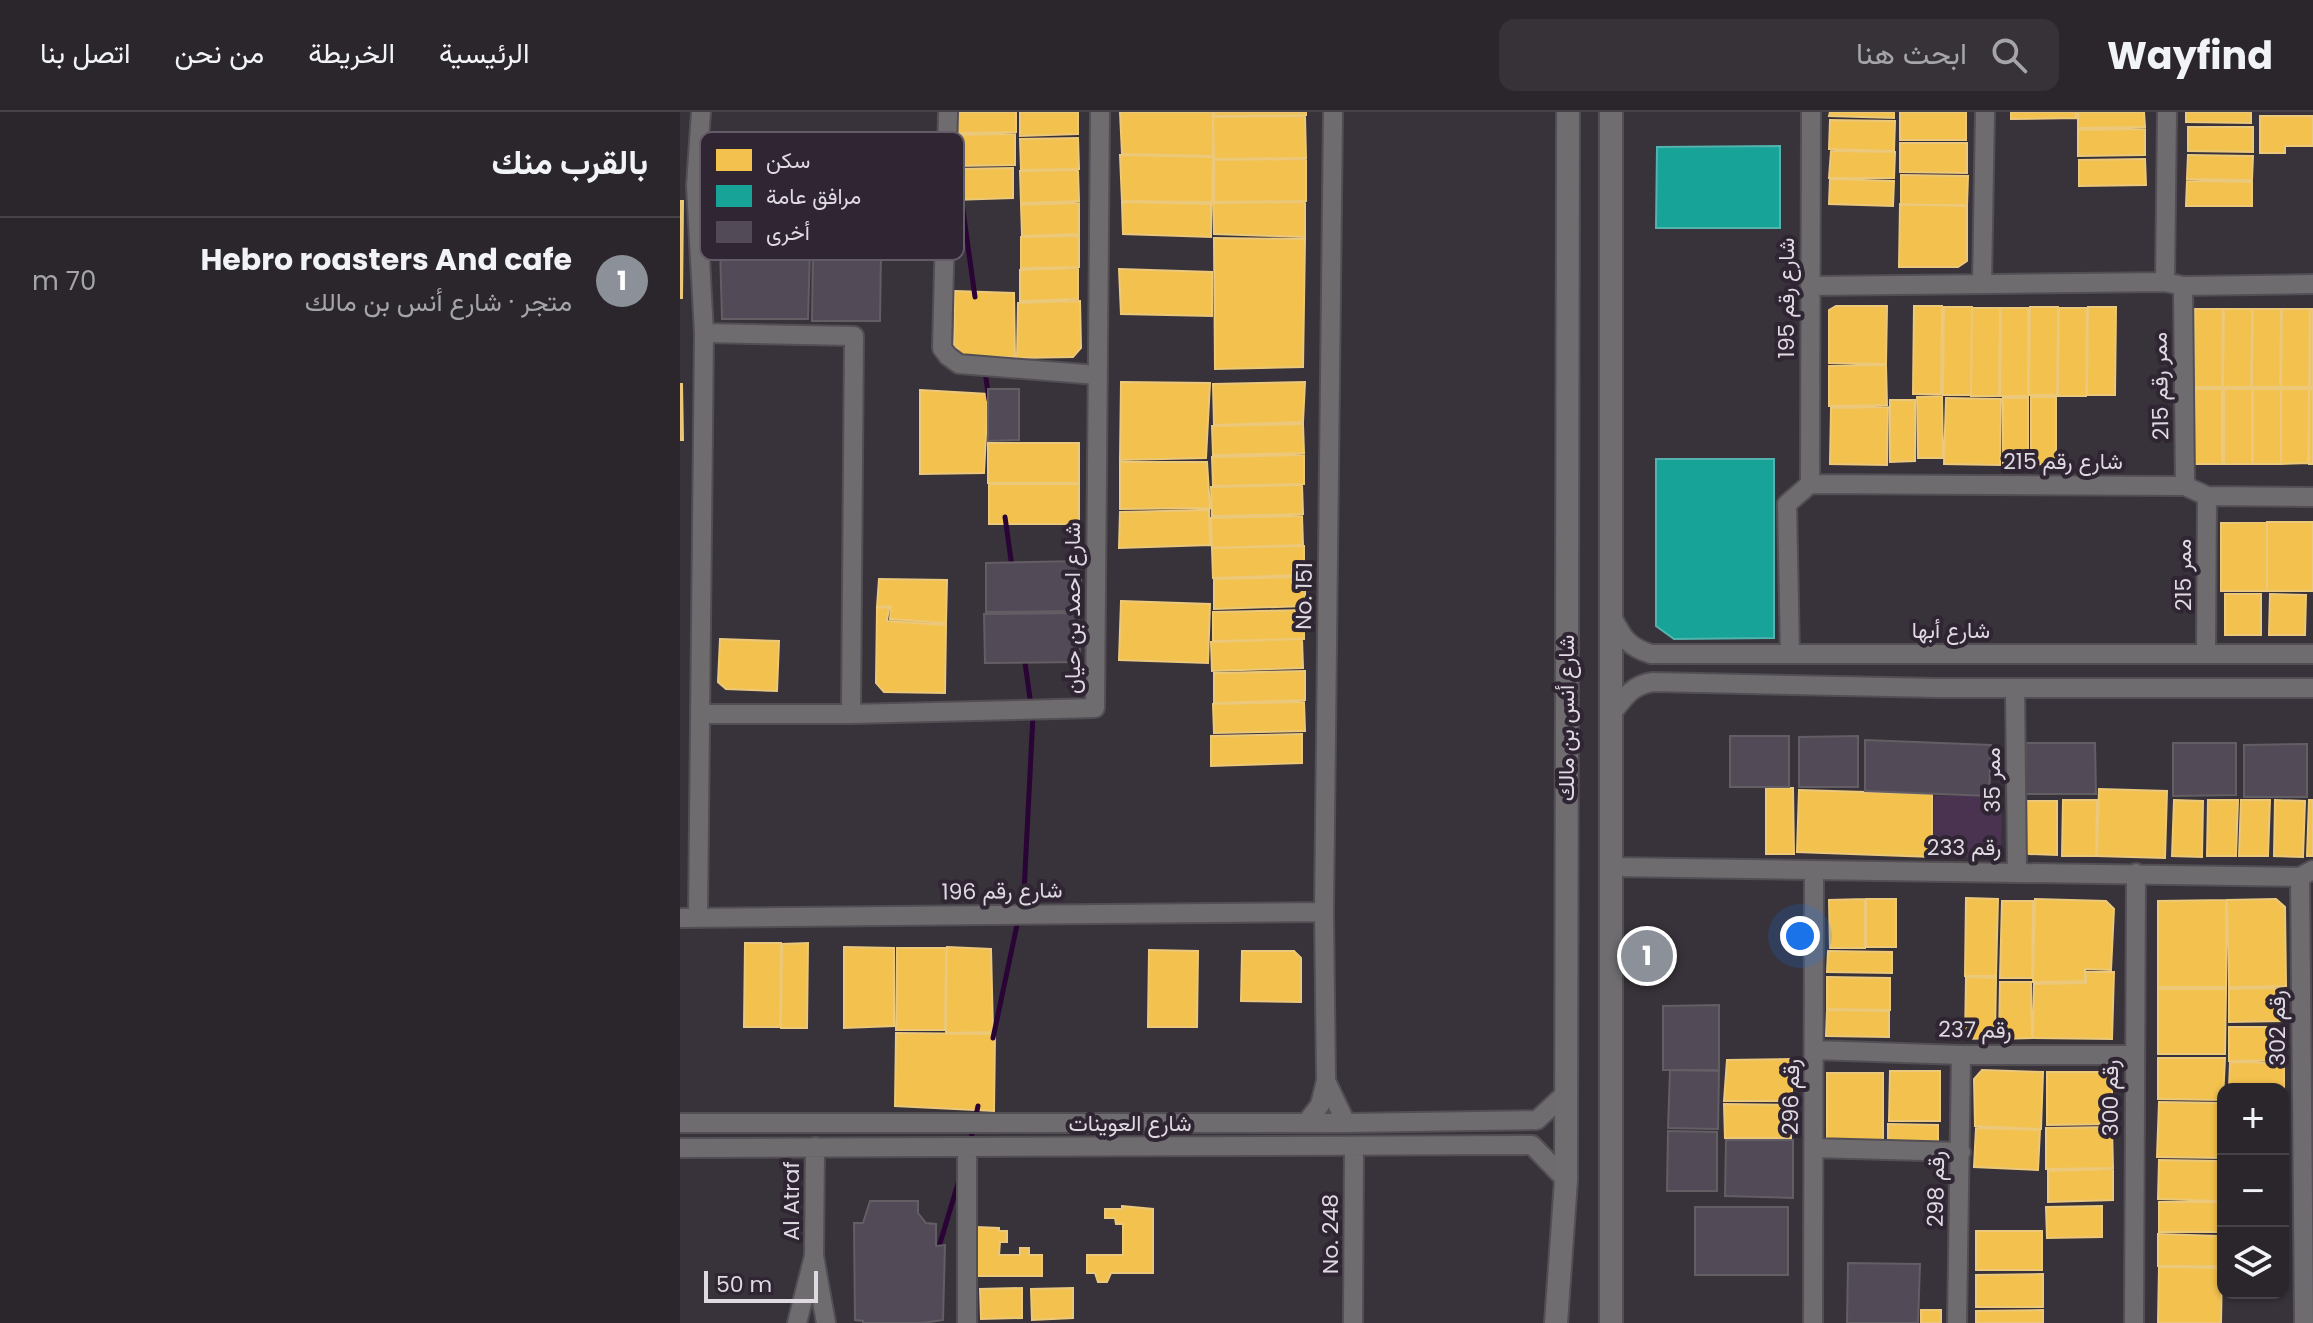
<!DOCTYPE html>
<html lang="ar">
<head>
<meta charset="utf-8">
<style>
	body { margin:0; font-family:Poppins,Vazirmatn,sans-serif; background:#363238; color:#f1f3f6; direction:rtl }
	.controls { position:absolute; right:24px; bottom:24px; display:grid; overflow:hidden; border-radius:16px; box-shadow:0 2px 6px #0004 }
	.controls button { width:72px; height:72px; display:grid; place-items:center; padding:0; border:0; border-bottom:2px solid #464348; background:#2a262c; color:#f1f3f6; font:40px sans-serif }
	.scale { position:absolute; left:24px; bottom:20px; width:114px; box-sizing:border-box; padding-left:8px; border:4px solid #dfd9e2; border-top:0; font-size:22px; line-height:28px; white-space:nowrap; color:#dfd9e2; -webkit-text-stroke:6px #2f2533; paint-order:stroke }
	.you { position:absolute; left:1120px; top:824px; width:28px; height:28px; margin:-20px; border:6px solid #fff; border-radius:50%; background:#1a73e8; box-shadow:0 0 0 12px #1a73e833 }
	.badge { display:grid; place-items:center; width:52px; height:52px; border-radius:50%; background:#8c9099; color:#fff; font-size:26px; font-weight:700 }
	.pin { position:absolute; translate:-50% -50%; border:4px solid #fff; box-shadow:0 2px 8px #0006 }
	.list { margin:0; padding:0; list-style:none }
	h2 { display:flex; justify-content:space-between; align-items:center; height:104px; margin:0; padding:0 32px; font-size:34px }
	h2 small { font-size:26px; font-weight:400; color:#a5a5a9 }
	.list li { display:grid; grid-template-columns:52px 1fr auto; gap:24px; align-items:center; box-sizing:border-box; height:128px; padding:0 32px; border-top:2px solid #464348 }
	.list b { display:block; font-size:30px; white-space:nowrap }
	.list p { margin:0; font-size:26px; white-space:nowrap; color:#a5a5a9 }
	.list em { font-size:26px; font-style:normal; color:#a5a5a9 }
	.icon { flex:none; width:44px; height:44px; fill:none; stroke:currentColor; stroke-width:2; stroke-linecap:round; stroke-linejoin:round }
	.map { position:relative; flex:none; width:1633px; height:1211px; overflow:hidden; direction:ltr }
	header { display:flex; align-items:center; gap:48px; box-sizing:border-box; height:112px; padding:0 40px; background:#2a262c; border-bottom:2px solid #464348 }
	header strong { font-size:38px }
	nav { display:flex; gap:44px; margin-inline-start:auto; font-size:28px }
	.search { width:560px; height:72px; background:#363238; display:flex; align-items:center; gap:20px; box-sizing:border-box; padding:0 28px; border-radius:16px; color:#a5a5a9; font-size:30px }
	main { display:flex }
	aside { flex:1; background:#2a262c }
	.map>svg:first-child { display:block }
</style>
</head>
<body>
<header>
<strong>Wayfind</strong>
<div class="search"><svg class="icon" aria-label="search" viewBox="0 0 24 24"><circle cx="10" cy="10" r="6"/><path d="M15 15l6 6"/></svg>ابحث هنا</div>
<nav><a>الرئيسية</a><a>الخريطة</a><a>من نحن</a><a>اتصل بنا</a></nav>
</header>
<main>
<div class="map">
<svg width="1633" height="1211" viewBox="0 0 1633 1211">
	<rect width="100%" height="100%" fill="#38323a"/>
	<!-- green -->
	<path fill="#493351" d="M1254 684H1322L1321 746 1253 745Z"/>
	<!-- homes -->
	<path fill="#f2c14e" stroke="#ecc87a" stroke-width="2" d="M275 0H336V20L276 21Z
		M340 0H398V22L340 24Z
		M440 0H533V44L442 42Z
		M534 0H626V3L534 4Z
		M1150 0H1214V6L1149 4Z
		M1220 0H1286V28H1220Z
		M1331 0H1396V6L1331 7Z
		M1398 0H1464L1465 15 1398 16Z
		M1506 0H1571V11L1506 10Z
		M625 4 626 46 534 47 533 5Z
		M1580 4H1633V34H1605V41H1580Z
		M1150 8 1215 9 1214 39 1149 37Z
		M1508 15H1573V40L1508 39Z
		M1465 17V43L1398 44V18Z
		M335 22V53L275 54V23Z
		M398 26 399 57 341 58 340 27Z
		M1220 31H1287V61L1220 60Z
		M1151 39 1215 40 1214 66H1149Z
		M440 43 533 45 532 90 442 89Z
		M1508 43 1573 44 1572 68 1507 67Z
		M626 47V89L534 90V48Z
		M1465 47 1466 73 1399 74V48Z
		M333 56V86L273 88V57Z
		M398 58 399 89 341 91 340 59Z
		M1221 63 1288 64 1287 93H1221Z
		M1150 67 1214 69 1213 94 1149 92Z
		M1507 69 1572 70V94H1506Z
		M0 89H3L2 186H0Z
		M442 90 531 92V125L443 122Z
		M625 90V125L534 122 533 91Z
		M399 91V122L342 124 341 93Z
		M1220 92 1287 94V149L1278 155H1219Z
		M399 124V155L341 156V125Z
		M534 126 625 127 623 255 535 257Z
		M398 156V187L340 189V158Z
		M439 157 532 160V204L441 202Z
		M275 179 334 181 335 245 280 244 278 236 274 237Z
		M400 189 401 236 393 245 337 246 338 191Z
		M1156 194H1207L1206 252 1149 251V198Z
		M1234 194H1262L1261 282H1233Z
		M1264 195H1292L1291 283H1263Z
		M1350 195H1378L1377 283H1349Z
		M1408 195H1436L1435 283H1407Z
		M1292 196H1320L1319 284H1291Z
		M1321 196H1348V284H1320Z
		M1379 196H1407L1406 284H1378Z
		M1515 197H1543L1542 275H1514Z
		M1544 197H1572L1571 275H1543Z
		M1573 197H1601L1600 275H1572Z
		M1602 197H1630L1629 275H1601Z
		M1630 197H1633V275H1630Z
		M1206 253 1207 293 1149 294V254Z
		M441 270 530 271 526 346 440 348Z
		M625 270 623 310 534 313 533 272Z
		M0 272H2L3 328H0Z
		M1515 277H1542V352H1514Z
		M1544 277H1572V352H1544Z
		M1573 277H1601V352H1573Z
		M1601 277H1629L1628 351 1601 352Z
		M1629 277H1633V352H1629Z
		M240 278 308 282 304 361 240 362Z
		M1262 284 1263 346H1238L1237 285Z
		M1351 285H1376V353L1351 352Z
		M1266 286 1321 287 1320 353 1264 352Z
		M1323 286H1348V353H1323Z
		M1210 288H1235V349L1210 350Z
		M1208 295 1207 353 1150 352 1151 296Z
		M623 312 624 341 533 343 532 314Z
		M308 331H399V371H308Z
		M624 343V372L533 374 532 345Z
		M440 350H527L530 396 440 397Z
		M309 372H399V412H309Z
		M622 373 623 402 532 404 531 375Z
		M529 398 530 433 439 436 440 400Z
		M622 404 623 433 532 436 531 406Z
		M1587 410V479H1541V411Z
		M1587 410H1633V479H1587Z
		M624 434V463L533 466 532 436Z
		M625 465V494L534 497V467Z
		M199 467 267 468 266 511 210 507 211 494 197 495Z
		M1545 482H1581V523H1545Z
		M1590 482 1626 483 1625 523H1589Z
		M441 489 530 492 528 551 439 548Z
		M209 495 207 509 266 513 265 581 204 580 196 571 197 496Z
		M624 498V527L533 529V500Z
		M40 527 99 529 97 579 46 577 38 570Z
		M622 527 623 556 532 559 531 530Z
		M625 559V588L534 591V561Z
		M624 590 625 619 534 621 533 592Z
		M622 622V651L531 654V624Z
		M1086 676H1113L1114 742H1086Z
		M1419 677 1487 679 1485 746 1417 744Z
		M1119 678 1252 682V745L1117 740Z
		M1383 688H1417L1416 744H1382Z
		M1494 688 1523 689 1522 745 1492 744Z
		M1528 688H1558L1556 744H1527Z
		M1561 688H1590L1588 744H1559Z
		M1595 688 1625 689 1623 745 1594 744Z
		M1629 688H1633V744H1627Z
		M1344 689H1377V743L1349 742 1343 738Z
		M1286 786 1318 787 1316 864H1285Z
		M1185 787V836H1150L1149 788Z
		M1186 787H1216V835H1186Z
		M1355 787 1426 789 1434 797 1431 858 1405 857V869L1353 870Z
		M1596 787 1605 795 1606 874 1549 875 1547 788Z
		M1546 788V875H1478V789Z
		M1322 789H1353L1352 866H1320Z
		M65 831H101L100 915H64Z
		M128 831 127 916H101L102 832Z
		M164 835 214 836V914L164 916Z
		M267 835 311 837 313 920 266 921Z
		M217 836H266L265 918H216Z
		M469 838 518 839 517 915H468Z
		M562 839H614L621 846V890L561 889Z
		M1148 839 1212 840V861L1147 860Z
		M1406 860H1434L1432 927 1353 926 1354 872 1406 871Z
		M1147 865 1210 866V898L1147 897Z
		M1286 865 1316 866 1315 926 1285 927Z
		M1320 870H1351L1352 926 1319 927Z
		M1603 876 1604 909 1549 910V877Z
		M1478 877H1546L1545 942H1478Z
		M1147 898 1209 899V925L1146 924Z
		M1549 915H1604V948L1549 949Z
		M216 921 315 922 314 999 215 994Z
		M1478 946H1545L1543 988 1478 987Z
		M1112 947V989H1044L1047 948Z
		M1550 950 1604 951V984L1603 977H1549Z
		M1302 958 1363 960 1361 1017 1295 1014 1294 967Z
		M1210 959H1260V1009H1209Z
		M1367 960H1426L1432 967V1012L1367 1013Z
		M1147 961H1203V1028L1147 1027Z
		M1479 990 1543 991V1046L1477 1045Z
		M1044 992 1111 993V1026H1045Z
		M1208 1012 1258 1013V1034L1208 1033Z
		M1432 1015 1433 1056 1366 1057V1016Z
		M1296 1016 1360 1018 1358 1058 1294 1055Z
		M1479 1048 1541 1049 1540 1089 1478 1087Z
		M1433 1057V1088L1368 1090V1059Z
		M1479 1090H1540V1120H1479Z
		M442 1094 473 1097V1161H431L427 1170H418L415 1161H407V1143H443V1112H436L435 1106H425V1097H442Z
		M1422 1094V1125L1367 1126 1366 1095Z
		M296 1115 319 1116V1119H327V1130H320L319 1143H340V1136H349V1143H362V1164H296Z
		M1296 1119H1362V1158H1296Z
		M1478 1122 1539 1124V1154H1478Z
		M1479 1155 1542 1156 1541 1211H1478Z
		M1363 1162V1195H1296V1163Z
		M342 1176V1206L301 1207 300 1177Z
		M393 1176V1206L352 1208 351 1177Z
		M1241 1198H1261V1211H1241Z
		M1363 1198V1211H1296V1199Z"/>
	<!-- public -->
	<path fill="#17a398" stroke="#53b3ae" stroke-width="2" d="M1100 34V116H976L977 35Z
		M976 347H1094V526L994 527 976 514Z"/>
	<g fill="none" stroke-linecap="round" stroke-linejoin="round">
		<!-- stream -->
		<path stroke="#290435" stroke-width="5" d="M281 84 295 185
			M305 259 309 288
			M325 405 332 455
			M344 544 351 593
			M313 926 344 780 353 603
			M290 1031 298 994
			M258 1138 279 1068"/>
	</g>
	<!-- building -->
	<path fill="#534a58" stroke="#635e64" stroke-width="2" d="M40 134 130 138 128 207H42Z
		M133 137 201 138 200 209H132Z
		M308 277H339V328L308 329Z
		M401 449V499L306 500V451Z
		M399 501 400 550 305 551 304 502Z
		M1050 624H1109V675H1050Z
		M1178 624V675H1119V625Z
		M1185 628 1311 633 1309 684 1185 679Z
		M1346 631H1415L1416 682H1346Z
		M1493 631H1556V683L1493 684Z
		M1627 632V685H1564V633Z
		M1039 893V958H983V894Z
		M990 958 1039 959 1038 1017 988 1016Z
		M988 1019 1037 1020V1079H987Z
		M1046 1028H1113V1086L1045 1084Z
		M190 1089H238V1101L246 1111 256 1112V1134L265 1133 263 1208 243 1211H183V1209L175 1208 174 1111H183Z
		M1015 1095H1108V1163H1015Z
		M1168 1151 1240 1152 1238 1211H1167Z"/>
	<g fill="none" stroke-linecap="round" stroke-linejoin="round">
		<defs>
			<path id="minor" d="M268 0 262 236 268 244 279 252 417 263
				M1485 170 1487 0
				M1302 172 1305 0
				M1130 174 1485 170 1503 174 1633 172
				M1503 174 1505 374
				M24 221 174 224 171 602
				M1130 372 1505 374 1527 384 1633 385
				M1130 372 1131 0
				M931 503C943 525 946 534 971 542H1633
				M1526 541 1527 384
				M1110 542 1107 392 1130 372
				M1335 576 1337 759
				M20 602H171L415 596 420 0
				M930 604C943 587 951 573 973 570L1258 576H1633
				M933 755 1620 765 1633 758
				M1620 765 1624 1211
				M0 806 644 800
				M18 806 24 221 16 74 21 0
				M1135 938 1281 943H1454
				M646 969 666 1011
				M0 1011H666L857 1008 885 982
				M626 1011 640 993 646 969 644 800 653 0
				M287 1035V1211
				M0 1036 852 1033 886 1068
				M1134 1036 1281 1040
				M134 1144 135 1035
				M117 1211 134 1144 146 1211
				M673 1211 674 1034
				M1133 1211 1134 759
				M1277 1211 1281 943
				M1454 1211 1456 761"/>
			<path id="major" d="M876 1211 886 1068 888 0
				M931 1211C933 807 929 404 931 0"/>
		</defs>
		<!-- minor casing -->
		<use href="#minor" stroke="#524e54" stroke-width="22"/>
		<!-- major casing -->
		<use href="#major" stroke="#524e54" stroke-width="26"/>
		<!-- minor -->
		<use href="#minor" stroke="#6f6c70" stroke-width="18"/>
		<!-- major -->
		<use href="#major" stroke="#706d71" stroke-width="22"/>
	</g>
	<g text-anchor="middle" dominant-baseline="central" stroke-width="8" stroke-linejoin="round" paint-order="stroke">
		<!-- street labels -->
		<g font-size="22" fill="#dfd9e2" stroke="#2f2533">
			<text transform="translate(1106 186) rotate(-90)">شارع رقم 195</text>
			<text transform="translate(1480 274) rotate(-91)">ممر رقم 215</text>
			<text x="1383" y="349">شارع رقم 215</text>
			<text transform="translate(1503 463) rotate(-90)">ممر 215</text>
			<text transform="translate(624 484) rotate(-89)">No. 151</text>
			<text transform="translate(392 496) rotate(-90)">شارع احمد بن حيان</text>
			<text x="1271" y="518">شارع أبها</text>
			<text transform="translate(886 606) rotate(-90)">شارع أنس بن مالك</text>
			<text transform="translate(1312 668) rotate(-90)">ممر 35</text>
			<text x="1284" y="735">رقم 233</text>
			<text transform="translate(322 779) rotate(-1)">شارع رقم 196</text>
			<text transform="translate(1597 916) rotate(-90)">رقم 302</text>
			<text transform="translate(1295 918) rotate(1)">رقم 237</text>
			<text transform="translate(1111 985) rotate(-89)">رقم 296</text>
			<text transform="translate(1430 986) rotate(-90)">رقم 300</text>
			<text x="450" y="1011">شارع العوينات</text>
			<text transform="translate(1256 1077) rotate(-89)">رقم 298</text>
			<text transform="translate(111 1089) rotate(-90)">Al Atraf</text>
			<text transform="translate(650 1122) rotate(-90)">No. 248</text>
		</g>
	</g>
	<!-- legend -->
	<rect x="20" y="20" width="264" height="128" rx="12" fill="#2f2533" stroke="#645b68" stroke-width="2"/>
	<rect x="36" y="37" width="36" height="22" fill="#f2c14e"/>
	<rect x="36" y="73" width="36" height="22" fill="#17a398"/>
	<rect x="36" y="109" width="36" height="22" fill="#534a58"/>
	<g font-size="22" fill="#dfd9e2">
		<text x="86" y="56">سكن</text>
		<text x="86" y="92">مرافق عامة</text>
		<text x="86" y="128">أخرى</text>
	</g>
</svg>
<div class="controls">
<button>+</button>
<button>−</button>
<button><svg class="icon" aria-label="layers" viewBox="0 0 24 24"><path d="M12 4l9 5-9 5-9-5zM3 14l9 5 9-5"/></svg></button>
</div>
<div class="scale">50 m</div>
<div class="you"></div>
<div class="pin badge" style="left:967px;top:844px">1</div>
</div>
<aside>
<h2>بالقرب منك<small></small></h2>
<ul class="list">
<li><span class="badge">1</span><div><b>Hebro roasters And cafe</b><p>متجر · شارع أنس بن مالك</p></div><em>70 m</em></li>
</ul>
</aside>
</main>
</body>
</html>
